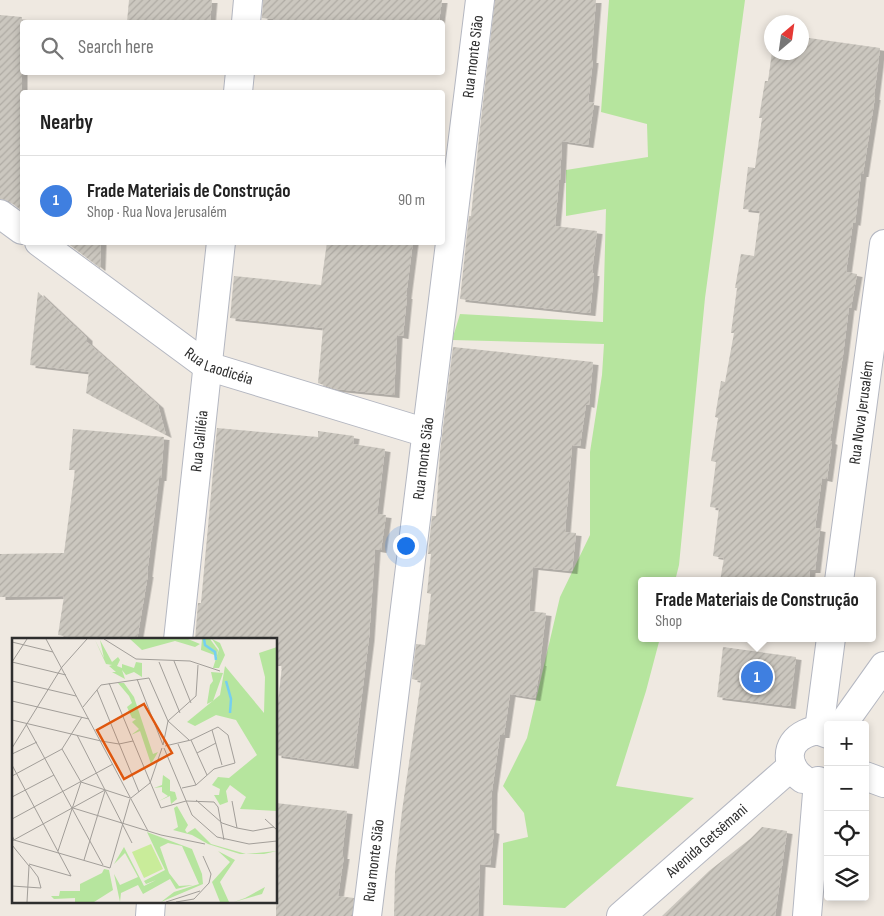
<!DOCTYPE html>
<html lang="en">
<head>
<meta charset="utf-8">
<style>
	body { margin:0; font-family:"Sofia Sans Condensed",sans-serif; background:#f6f6f6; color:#222 }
	.controls { position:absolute; right:15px; bottom:15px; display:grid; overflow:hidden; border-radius:5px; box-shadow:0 2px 8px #0003 }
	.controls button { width:45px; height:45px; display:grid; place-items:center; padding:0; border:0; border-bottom:1px solid #e0e0e0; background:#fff; color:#222; font:25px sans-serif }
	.compass { position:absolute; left:764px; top:15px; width:45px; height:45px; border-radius:50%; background:#fff; box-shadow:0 2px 8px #0003; rotate:29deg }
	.you { position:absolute; left:405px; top:545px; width:18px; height:18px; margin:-12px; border:4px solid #fff; border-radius:50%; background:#1a73e8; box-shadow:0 0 0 8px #1a73e833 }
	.badge { display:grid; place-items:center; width:32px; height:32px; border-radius:50%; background:#4264fb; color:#fff; font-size:16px; font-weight:700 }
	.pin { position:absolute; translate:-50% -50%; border:2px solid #fff; box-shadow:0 1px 5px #0006 }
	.popup { position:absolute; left:638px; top:577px; width:238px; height:65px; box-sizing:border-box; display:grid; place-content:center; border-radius:5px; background:#fff; filter:drop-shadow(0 1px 4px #0005); font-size:16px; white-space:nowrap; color:#767676 }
	.popup b { font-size:19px; color:#222 }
	.popup::after { content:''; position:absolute; left:50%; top:100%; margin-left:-10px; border:10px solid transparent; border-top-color:#fff }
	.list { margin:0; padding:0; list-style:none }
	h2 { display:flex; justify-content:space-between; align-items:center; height:65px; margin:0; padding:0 20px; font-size:21px }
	h2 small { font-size:16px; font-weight:400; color:#767676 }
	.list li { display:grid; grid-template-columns:32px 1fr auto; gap:15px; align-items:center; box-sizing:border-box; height:90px; padding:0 20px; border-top:1px solid #e0e0e0 }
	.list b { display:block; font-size:19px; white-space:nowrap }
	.list p { margin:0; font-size:16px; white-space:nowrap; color:#767676 }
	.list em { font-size:16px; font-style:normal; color:#767676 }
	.icon { flex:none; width:28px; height:28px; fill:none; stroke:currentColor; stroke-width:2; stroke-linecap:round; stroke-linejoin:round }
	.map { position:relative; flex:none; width:884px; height:916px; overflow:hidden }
	.search { position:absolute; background:#fff; box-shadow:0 2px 8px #0003; left:20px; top:20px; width:425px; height:55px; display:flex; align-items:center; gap:12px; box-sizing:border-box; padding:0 18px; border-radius:5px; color:#767676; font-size:19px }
	.panel { position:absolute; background:#fff; box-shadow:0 2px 8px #0003; left:20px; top:90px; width:425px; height:155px; border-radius:5px }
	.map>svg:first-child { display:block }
</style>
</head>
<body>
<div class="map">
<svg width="884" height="916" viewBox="0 0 884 916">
	<defs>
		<pattern id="building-hatch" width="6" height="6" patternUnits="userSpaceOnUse" patternTransform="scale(1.25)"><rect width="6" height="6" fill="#cbc7bf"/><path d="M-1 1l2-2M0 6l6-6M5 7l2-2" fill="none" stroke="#afaba4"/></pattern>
		<filter id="shadow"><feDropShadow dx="5.5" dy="3" stdDeviation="0" flood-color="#0004"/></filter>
	</defs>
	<rect width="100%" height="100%" fill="#efe9e1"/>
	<!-- grass -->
	<path fill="#b6e59e" d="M609 0H745L705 298 679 565 675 581H642V638H660L646 691 616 786 694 798 565 908 503 905V843L528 837 524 813 503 786 527 738 560 597 590 535V452L602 375 604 344 452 340 460 314 603 322 606 209 566 216V170L648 157 647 124 601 112Z"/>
	<!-- building -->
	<path fill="url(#building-hatch)" filter="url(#shadow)" d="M129 0H212L210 22H127Z
		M263 0H442L439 22H376L349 19 348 22H303L262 18Z
		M495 0H596L591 60H593L588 102 594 103 588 145 562 141 560 180H559L555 226 597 231 592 273H594L590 313 460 299 469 216H471L480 129Z
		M0 15 22 17V211L9 201 0 199Z
		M802 37 880 48 874 97H875L863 174H861L855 223 853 222 846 272 857 274 851 308 849 307 843 355 830 441 832 442 827 479 822 478 815 528 820 529 815 570H810L809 581H720L724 558 713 556 719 508 710 507 716 462 711 461 718 418 715 417 721 381 725 382 734 333H731L737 288H735L741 254 754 256 760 211 743 209 748 167 755 168 762 118H759L765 81H768L772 52H802Z
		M66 242H101L100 268Z
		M327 242H413L406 296H407L403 336 397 335 394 395 336 389 318 383 323 328 230 318 234 276 321 285Z
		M38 292 87 338V342L158 405 166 435 86 393 89 372 30 365Z
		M453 347 593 362 589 405 586 404 580 446 572 445 565 532 576 533 572 571 533 567 529 611 546 613 540 663H541L535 698 510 694 504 735H500L492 791 491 830 494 831 490 865 480 864 478 916H394L395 872 402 811 421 681 412 679 416 644 425 645 431 594 427 593 431 554H428L432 516H436L440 452Z
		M217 428 318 437V431L354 436 353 444 385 449 377 514 386 515 381 550 375 549 369 638 353 766 276 755V720L282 666H276V640H195L198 603H201Z
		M73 429 164 437 161 478H159L147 574H148L137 640H90L58 635 64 596 0 597V554L64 553 75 470H69Z
		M723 647 796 657 790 706 717 697Z
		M276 803 347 811 342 856H344L338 896 354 898 352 916H276Z
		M762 827 787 831 775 916H662L709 871 750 839Z"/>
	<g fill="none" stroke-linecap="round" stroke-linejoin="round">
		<defs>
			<g id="minor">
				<path d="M246 22 248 0"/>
				<path d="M238 92 240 72"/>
				<path d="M0 214 22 230"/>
				<path id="s1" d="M39 242 207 366 427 433"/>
				<path id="s2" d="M839 581 884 244"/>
				<path id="s3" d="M178 640 221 242"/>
				<path d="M842 725 884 666"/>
				<path d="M819 730 831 638"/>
				<path d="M865 776 884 783"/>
				<path d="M803 779C786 767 784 744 805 734 809 732 816 730 820 731 823 732 825 733 828 734"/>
				<path d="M150 916 151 902"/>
				<path id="s4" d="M367 916 480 0"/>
				<path id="s5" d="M621 916 792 766"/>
				<path d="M807 916 818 781"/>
			</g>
		</defs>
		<!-- minor casing -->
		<use href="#minor" stroke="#b4b7c1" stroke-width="30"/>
		<!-- minor -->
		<use href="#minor" stroke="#fff" stroke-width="28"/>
	</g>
	<g text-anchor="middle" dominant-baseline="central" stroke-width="4" stroke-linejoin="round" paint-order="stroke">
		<!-- street labels -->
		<g font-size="16" fill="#2e2e2e" stroke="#fff">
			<text stroke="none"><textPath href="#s4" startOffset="866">Rua monte Sião</textPath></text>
			<text stroke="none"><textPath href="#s1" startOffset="220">Rua Laodicéia</textPath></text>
			<text stroke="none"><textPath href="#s2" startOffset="170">Rua Nova Jerusalém</textPath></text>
			<text stroke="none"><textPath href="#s3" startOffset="200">Rua Galiléia</textPath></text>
			<text stroke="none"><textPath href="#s4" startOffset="461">Rua monte Sião</textPath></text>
			<text stroke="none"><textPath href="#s5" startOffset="114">Avenida Getsêmani</textPath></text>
			<text stroke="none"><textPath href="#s4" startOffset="56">Rua monte Sião</textPath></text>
		</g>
	</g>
	<!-- overview -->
	<g transform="translate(12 638)">
		<rect width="265" height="265" fill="#efe9e1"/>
		<path d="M118 1H176L188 6 183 9 163 3 130 12ZM83 2 92 20 88 2 100 24 106 19 108 22 105 28 110 30V26L122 30 124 24 130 25V39L122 34 114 37 110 32 113 41 100 34H104L97 28 100 27 94 26ZM199 34 211 35 201 63 195 66 198 47 201 43ZM106 45H112L122 59 141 116 146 114 139 126 128 93 119 97 127 91 120 84 124 81 120 80 115 69 120 65 117 58ZM151 137 158 142V153L163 154 165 161 159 166 158 158 147 163 156 158 150 154V149L142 150 150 147ZM165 168 176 187 173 192 175 195 183 190 199 206 234 216 265 213 252 216H228L196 206 180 197 161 192 166 189 162 170ZM135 194 180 211 190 236 191 246 149 264 162 254 187 246 170 208 156 205 148 209 157 235 167 248 181 247 164 251 158 241 131 256 126 247 109 255 108 264 102 236 108 247 126 239 113 215 102 226 112 209 132 248 144 242 134 246 132 243 153 232ZM206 213 223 222 208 244 217 264H208L200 244 218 224ZM92 231 97 232 101 252 82 264H63V260L42 261 39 258H47L48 253H68V246L90 235ZM253 249 250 256 222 264 233 260Z" fill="#b6e59e"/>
		<path d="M200 1 208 5 213 17 207 30H201L207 11ZM265 9V173L228 171 234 159 218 147 214 153 216 164 208 167 202 157H207L208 151 200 147 206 139 217 140 245 117 224 82 204 77 183 88 175 84 208 57 213 28 252 75 253 39 247 15Z" fill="#b6e59e"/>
		<path d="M190 1H198L206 12 205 18 189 12Z" fill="#b6e59e"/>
		<path d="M139 206 151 231 132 240 120 214Z" fill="#c9ec9a"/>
		<path fill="none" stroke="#75cff0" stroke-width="2.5" d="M192 1 193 7 203 14 204 22M214 43 219 61 218 75"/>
		<path fill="none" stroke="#a29e99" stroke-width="1" d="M34 1 136 193M92 1 124 21 178 23 208 33M0 4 41 14M162 23 179 65M0 24 54 37M0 24 15 1M147 24 168 75M125 41 151 107M0 43 64 58M97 45 149 170 174 163 202 164 206 169 212 202M85 52 127 154M0 63 77 81M71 69 89 47 137 40 156 83 177 102M0 82 89 103 107 106 121 103M14 86 91 227M200 92 210 127M65 97 120 205M179 102 195 137M166 106 184 147M151 107 156 83 184 58 186 27M153 108 179 102 206 89 216 97 223 125 202 131 184 147 170 150M0 110 50 29 75 1M152 110 180 177 205 199 237 206 265 203M50 111 69 144M185 115 204 105M0 116 25 104M0 127 59 238M0 138 50 111 70 79M69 144 118 160M0 159 42 137M119 160 138 145 150 110M184 162 210 185 225 190 241 193 262 189M220 163 225 190M61 170 149 197 193 206M0 181 101 126M253 181 265 192M0 197 2 202 98 230 118 161M0 203 93 152M0 207 17 228 15 264M46 213 69 144M72 222 93 153M17 226 59 238M0 248 29 250 26 239 17 227M154 264 188 253M164 264 182 261 197 245 199 236 191 218"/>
		<path fill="#df570e" fill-opacity="0.15" stroke="#df570e" stroke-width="2.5" d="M132 66 160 115 112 141 85 92Z"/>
		<rect width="265" height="265" fill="none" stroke="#2e2e2e" stroke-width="2.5"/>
	</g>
</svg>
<div class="controls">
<button>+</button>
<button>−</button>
<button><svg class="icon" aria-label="locate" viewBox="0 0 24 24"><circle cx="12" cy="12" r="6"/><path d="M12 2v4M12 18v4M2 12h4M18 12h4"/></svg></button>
<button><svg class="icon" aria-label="layers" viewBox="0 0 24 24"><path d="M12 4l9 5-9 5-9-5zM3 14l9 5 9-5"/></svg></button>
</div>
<svg class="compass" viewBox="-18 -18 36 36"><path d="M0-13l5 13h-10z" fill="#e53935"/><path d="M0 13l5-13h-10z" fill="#767676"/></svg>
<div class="you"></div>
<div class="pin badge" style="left:757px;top:677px;background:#3f7fe0">1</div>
<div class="popup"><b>Frade Materiais de Construção</b>Shop</div>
<div class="search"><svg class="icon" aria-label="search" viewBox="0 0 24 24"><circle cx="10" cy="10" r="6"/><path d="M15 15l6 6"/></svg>Search here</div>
<section class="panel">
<h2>Nearby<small></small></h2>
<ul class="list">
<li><span class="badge" style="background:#3f7fe0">1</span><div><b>Frade Materiais de Construção</b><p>Shop · Rua Nova Jerusalém</p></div><em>90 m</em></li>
</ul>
</section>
</div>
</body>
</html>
